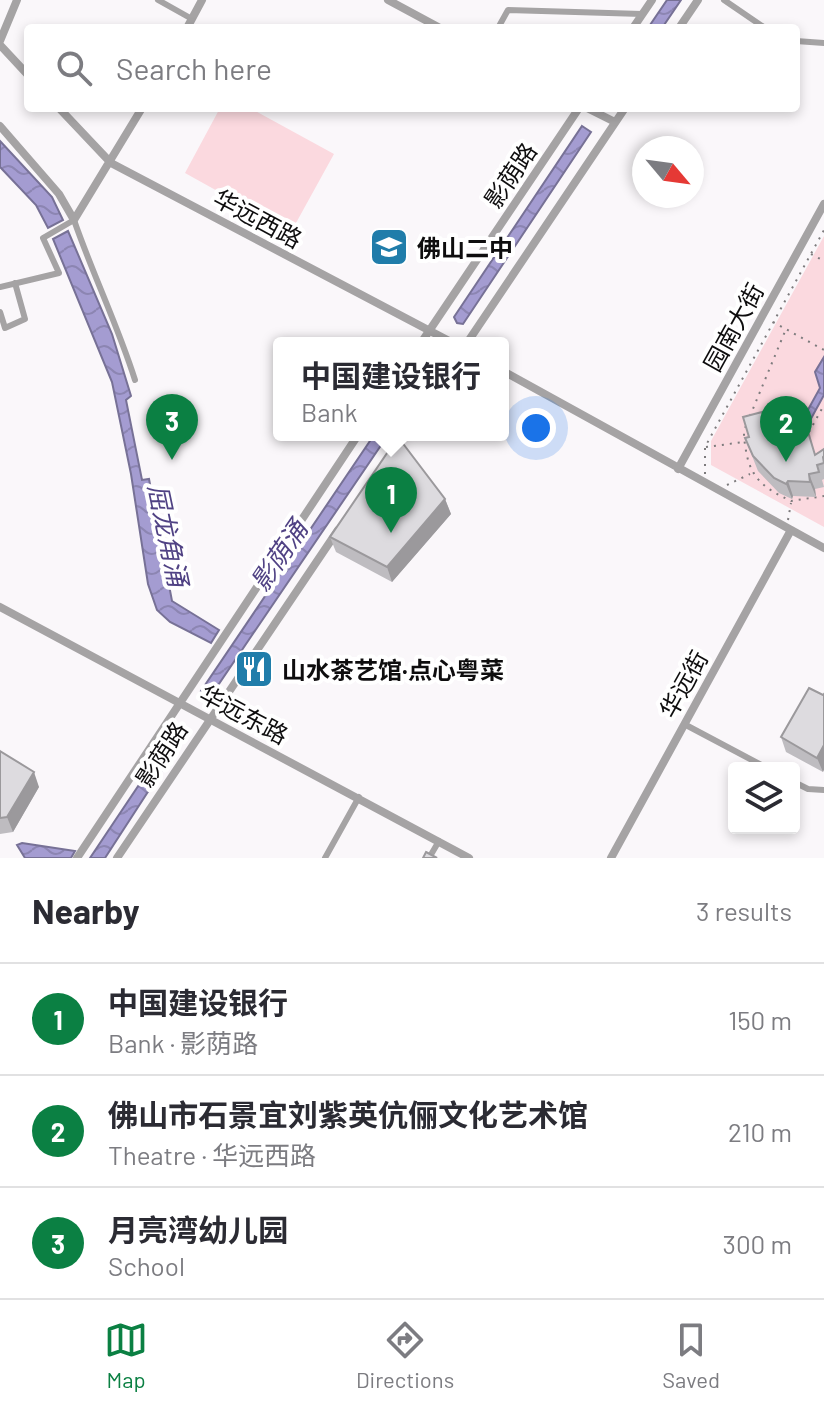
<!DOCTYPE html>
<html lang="en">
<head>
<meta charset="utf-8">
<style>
	body { margin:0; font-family:Barlow,"Noto Sans SC",sans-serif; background:#f2f2f3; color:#2b2b33 }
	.controls { position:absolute; right:24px; bottom:24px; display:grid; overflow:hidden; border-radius:8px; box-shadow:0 4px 12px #0003 }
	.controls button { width:72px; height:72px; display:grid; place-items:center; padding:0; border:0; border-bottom:2px solid #e1e1e2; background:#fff; color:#2b2b33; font:40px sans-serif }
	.compass { position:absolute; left:632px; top:136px; width:72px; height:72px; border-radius:50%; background:#fff; box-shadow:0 4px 12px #0003; rotate:119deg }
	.you { position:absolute; left:536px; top:428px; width:28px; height:28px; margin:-20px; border:6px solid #fff; border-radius:50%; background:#1a73e8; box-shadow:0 0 0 12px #1a73e833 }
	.badge { display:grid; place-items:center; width:52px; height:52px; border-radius:50%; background:#0b8043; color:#fff; font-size:26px; font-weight:700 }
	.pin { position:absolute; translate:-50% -66px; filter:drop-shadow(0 2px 4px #0008) }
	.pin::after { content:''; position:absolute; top:42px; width:28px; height:24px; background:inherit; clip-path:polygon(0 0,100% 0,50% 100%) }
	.popup { position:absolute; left:273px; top:337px; width:236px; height:104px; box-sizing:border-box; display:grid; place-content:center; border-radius:8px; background:#fff; filter:drop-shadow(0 2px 6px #0005); font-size:26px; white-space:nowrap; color:#7c7c81 }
	.popup b { font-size:30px; color:#2b2b33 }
	.popup::after { content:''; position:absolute; left:50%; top:100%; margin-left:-16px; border:16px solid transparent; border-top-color:#fff }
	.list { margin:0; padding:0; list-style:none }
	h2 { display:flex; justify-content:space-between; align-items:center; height:104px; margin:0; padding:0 32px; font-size:34px }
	h2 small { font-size:26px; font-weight:400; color:#7c7c81 }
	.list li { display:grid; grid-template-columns:52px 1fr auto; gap:24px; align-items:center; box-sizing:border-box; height:112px; padding:0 32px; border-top:2px solid #e1e1e2 }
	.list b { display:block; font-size:30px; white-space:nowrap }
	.list p { margin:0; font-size:26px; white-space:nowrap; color:#7c7c81 }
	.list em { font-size:26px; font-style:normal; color:#7c7c81 }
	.icon { flex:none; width:44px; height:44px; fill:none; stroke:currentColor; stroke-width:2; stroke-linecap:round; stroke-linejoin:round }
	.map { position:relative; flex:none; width:824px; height:858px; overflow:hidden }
	.search { position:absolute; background:#fff; box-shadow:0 4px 12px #0003; left:24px; right:24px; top:24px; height:88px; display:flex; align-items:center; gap:20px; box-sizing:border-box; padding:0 28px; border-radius:8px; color:#7c7c81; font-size:30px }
	.sheet { height:440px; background:#fff }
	nav { display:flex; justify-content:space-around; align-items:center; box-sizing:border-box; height:112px; border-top:2px solid #e1e1e2; background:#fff; font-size:22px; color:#7c7c81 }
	nav a { display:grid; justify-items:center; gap:4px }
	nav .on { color:#0b8043 }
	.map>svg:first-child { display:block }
</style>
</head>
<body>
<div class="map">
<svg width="824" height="858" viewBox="0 0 824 858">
	<defs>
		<pattern id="water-waves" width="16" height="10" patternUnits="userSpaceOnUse" patternTransform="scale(2)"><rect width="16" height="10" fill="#a49cd1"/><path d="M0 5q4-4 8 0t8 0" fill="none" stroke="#8c85b2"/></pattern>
	</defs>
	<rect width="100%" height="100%" fill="#faf7fa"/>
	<!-- park -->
	<path fill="#fbd9df" d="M220 108H250L334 154 291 232 185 173Z
		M824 236V527L711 465V441Z"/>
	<!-- water -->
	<path fill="url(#water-waves)" stroke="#777196" stroke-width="2" d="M667 0H681L662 28H648Z
		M582 126 591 132 463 324 457 323 454 317Z
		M0 141 52 197 63 220 48 228 36 205 0 167Z
		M68 231 112 334 131 396 126 400 142 480 149 479 172 601 219 630 211 643 170 622 157 610 148 584 131 474 112 382 53 239Z
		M824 357V395L802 435 779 439 791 417H804L820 388 815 372Z
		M374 435H388L210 697 201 691Z
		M179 725 188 730 105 858H90Z
		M22 843 75 851 71 858H25L17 845Z"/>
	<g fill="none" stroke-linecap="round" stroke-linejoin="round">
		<!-- path -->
		<path stroke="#7d7b7d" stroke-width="2" stroke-dasharray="2 6" stroke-linecap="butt" d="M811 254 824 261
			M773 322 824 350
			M750 416 786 329
			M746 426C742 434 745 442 746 451 751 480 766 489 791 501L824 496
			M809 432 824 405
			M706 447 744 442
			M705 474V447L824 230
			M727 485 750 474
			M788 520 791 503"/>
		<!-- minor -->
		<path stroke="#a5a3a4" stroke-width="6" d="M158 0 192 19
			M724 0 765 28
			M498 28 508 10 642 14
			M796 41 824 43
			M0 287 59 273 43 238 74 220C93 275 118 326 135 380
			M0 312 5 328 25 319 15 283
			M684 724 767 768
			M794 782 808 789 824 790
			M325 858 359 797
			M429 858 439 841"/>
		<!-- tertiary -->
		<path stroke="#a5a3a4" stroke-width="8" d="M388 0 440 28
			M187 28 202 0
			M633 28 652 0
			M679 28 698 0
			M0 41 17 0
			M0 45 28 75
			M59 108 111 163 453 343
			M587 108 615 122
			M0 126 59 194 74 220 142 108
			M421 343 579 108
			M467 343 625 108
			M503 371 824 548
			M678 469 824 204
			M0 607 469 858
			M77 858 358 435
			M117 858 338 530
			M611 858 791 530"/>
	</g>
	<!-- wall -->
	<path fill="#bebcc0" d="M765 422 775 428 806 425 815 454 824 449V479L822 480 824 487 815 489 816 497 793 496 792 499 779 493 758 471 745 438 749 437Z
		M445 499 451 514 392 582 336 552 330 537Z
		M823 695V772L786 752 781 737Z
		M0 751 39 787 13 832 0 834Z"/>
	<!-- shaded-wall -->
	<path fill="#9b999c" d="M809 474 815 489 816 497 810 482Z
		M788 481 793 496 792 499 786 484Z
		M445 499 451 514 392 582 387 567Z
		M824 745V770L823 772 817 758Z
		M34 772 39 787 13 832 7 817Z"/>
	<!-- building -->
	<path fill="#dddbdf" stroke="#9b999c" stroke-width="2" d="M762 412 765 422 772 420 775 428 797 420 806 425 815 455 824 449V456L823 457 824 463 817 465 819 472 809 474 810 482 788 481 786 484 774 478 753 456 745 438 749 437 743 417Z
		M398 437 445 499 387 567 330 537Z
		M809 688 823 695 824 694V745L817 758 781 737Z
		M0 751 34 772 7 817 0 818Z
		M426 852 437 858H423Z"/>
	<!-- icons -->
	<defs>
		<symbol id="school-square" viewBox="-11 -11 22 22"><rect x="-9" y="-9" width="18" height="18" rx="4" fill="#207daa" stroke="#fff"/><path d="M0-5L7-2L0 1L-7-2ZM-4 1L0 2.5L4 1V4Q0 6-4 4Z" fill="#fff"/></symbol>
		<symbol id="restaurant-square" viewBox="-11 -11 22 22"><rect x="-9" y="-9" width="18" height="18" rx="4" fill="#207daa" stroke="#fff"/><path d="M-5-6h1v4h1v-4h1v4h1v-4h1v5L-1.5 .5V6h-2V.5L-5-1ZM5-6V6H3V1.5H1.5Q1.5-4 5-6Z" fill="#fff"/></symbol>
	</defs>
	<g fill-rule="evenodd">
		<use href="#school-square" x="367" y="225" width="44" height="44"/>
		<use href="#restaurant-square" x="232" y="647" width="44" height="44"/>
	</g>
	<g text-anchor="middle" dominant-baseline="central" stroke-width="8" stroke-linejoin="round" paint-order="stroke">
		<!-- street labels -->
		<g font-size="24" fill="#0e0d0e" stroke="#fff">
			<text transform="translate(510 175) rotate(-56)">影荫路</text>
			<text transform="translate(258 218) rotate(28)">华远西路</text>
			<text transform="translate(733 327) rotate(-61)">园南大街</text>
			<text transform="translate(683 684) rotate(-61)">华远街</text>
			<text transform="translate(244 714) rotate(28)">华远东路</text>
			<text transform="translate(161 754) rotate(-57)">影荫路</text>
		</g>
		<!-- poi labels -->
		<g font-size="24" font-weight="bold" fill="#0e0d0e" stroke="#fff" text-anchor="start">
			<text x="417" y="247">佛山二中</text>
			<text x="282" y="669">山水茶艺馆·点心粤菜</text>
		</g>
		<!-- water labels -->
		<g font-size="26" font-style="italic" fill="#504284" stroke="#fff">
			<text transform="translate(169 535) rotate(78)">屈龙角涌</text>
			<text transform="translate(278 555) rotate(-56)">影荫涌</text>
		</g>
	</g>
</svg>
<div class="controls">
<button><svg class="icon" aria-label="layers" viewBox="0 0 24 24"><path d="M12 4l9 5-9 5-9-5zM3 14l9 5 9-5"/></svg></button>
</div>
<svg class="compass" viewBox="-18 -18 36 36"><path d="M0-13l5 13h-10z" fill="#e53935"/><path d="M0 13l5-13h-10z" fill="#7c7c81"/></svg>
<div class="you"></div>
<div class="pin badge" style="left:391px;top:533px">1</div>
<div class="popup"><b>中国建设银行</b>Bank</div>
<div class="pin badge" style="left:786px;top:462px">2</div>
<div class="pin badge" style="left:172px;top:460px">3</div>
<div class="search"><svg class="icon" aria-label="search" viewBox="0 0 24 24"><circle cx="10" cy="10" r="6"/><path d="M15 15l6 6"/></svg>Search here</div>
</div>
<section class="sheet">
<h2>Nearby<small>3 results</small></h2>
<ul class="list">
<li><span class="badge">1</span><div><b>中国建设银行</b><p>Bank · 影荫路</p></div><em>150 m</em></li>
<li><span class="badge">2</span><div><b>佛山市石景宜刘紫英伉俪文化艺术馆</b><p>Theatre · 华远西路</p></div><em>210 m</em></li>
<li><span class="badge">3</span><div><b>月亮湾幼儿园</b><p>School</p></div><em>300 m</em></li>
</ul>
</section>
<nav>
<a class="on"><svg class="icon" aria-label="map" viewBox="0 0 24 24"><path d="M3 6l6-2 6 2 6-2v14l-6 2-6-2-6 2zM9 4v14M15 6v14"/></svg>Map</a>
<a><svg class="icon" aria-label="directions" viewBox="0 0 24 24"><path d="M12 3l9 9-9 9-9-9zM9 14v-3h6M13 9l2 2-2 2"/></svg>Directions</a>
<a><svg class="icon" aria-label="saved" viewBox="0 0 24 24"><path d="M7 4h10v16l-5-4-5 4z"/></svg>Saved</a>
</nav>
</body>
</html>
